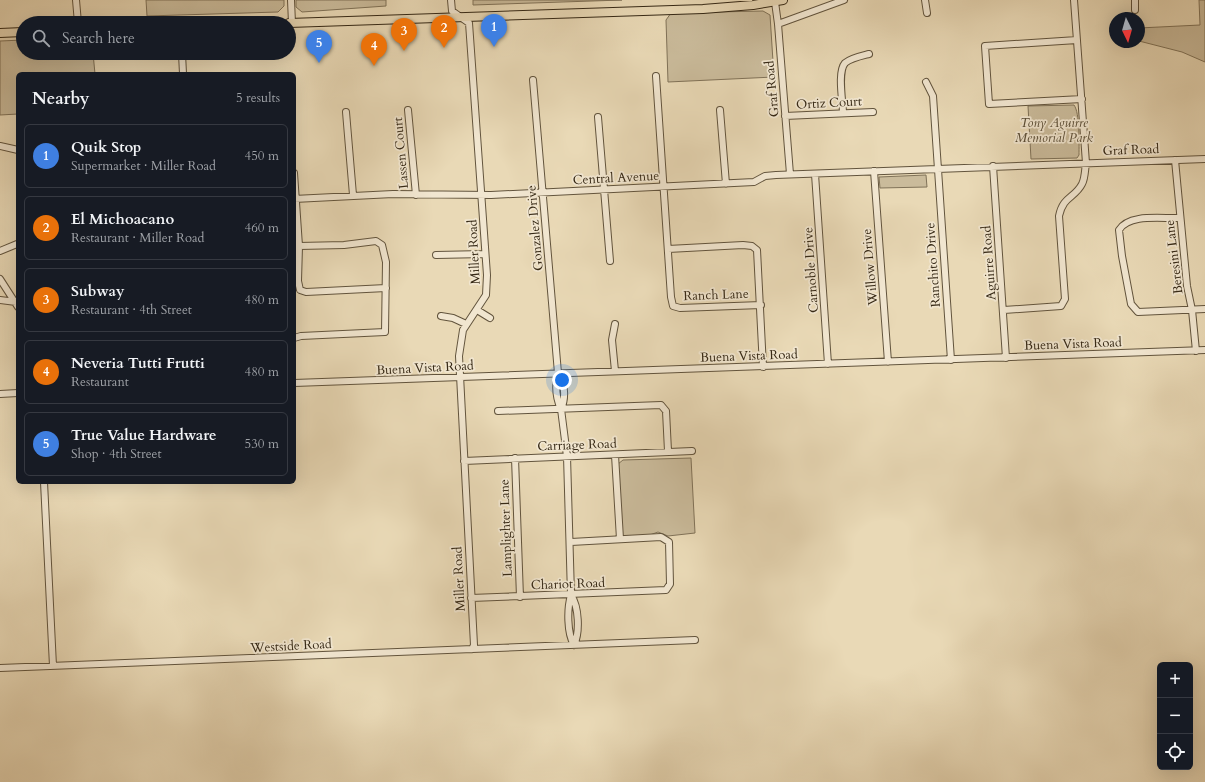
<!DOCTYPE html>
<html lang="en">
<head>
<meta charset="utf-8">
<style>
	body { margin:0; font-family:Cardo,serif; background:#20242c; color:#f1f3f6 }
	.controls { position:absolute; right:12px; bottom:12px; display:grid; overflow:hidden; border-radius:6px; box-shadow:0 4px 16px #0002 }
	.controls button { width:36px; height:36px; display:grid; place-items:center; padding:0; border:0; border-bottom:1px solid #363941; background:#171b24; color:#f1f3f6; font:20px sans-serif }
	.compass { position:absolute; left:1109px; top:12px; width:36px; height:36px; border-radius:50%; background:#171b24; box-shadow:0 4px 16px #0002; rotate:175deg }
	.you { position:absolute; left:562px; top:380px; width:14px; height:14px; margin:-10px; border:3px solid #fff; border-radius:50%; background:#1a73e8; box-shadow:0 0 0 6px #1a73e833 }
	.badge { display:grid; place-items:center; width:26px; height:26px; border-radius:50%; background:#c59692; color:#fff; font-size:13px; font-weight:700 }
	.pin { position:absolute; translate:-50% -33px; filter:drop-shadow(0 1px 2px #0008) }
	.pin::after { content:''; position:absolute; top:21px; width:14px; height:12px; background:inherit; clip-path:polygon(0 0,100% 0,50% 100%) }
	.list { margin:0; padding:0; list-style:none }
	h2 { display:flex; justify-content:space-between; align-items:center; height:52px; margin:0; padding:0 16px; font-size:17px }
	h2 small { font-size:13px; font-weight:400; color:#9ea1a6 }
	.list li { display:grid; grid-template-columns:26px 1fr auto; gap:12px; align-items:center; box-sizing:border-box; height:64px; margin:0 8px 8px; padding:0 8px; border:1px solid #363941; border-radius:6px }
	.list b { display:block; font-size:15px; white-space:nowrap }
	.list p { margin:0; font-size:13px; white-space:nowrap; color:#9ea1a6 }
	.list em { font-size:13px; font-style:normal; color:#9ea1a6 }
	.icon { flex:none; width:22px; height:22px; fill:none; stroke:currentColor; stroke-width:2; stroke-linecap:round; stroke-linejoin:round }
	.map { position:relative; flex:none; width:1205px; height:782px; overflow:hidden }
	.search { position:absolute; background:#171b24; box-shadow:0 4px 16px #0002; left:16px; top:16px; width:280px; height:44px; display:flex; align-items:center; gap:10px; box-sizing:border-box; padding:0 14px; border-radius:22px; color:#9ea1a6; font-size:15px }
	.panel { position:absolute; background:#171b24; box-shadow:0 4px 16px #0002; left:16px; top:72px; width:280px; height:412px; border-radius:6px }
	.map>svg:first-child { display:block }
</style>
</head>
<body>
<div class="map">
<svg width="1205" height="782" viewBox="0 0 1205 782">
	<rect width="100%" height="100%" fill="#e9d9b6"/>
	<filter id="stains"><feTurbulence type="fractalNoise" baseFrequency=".005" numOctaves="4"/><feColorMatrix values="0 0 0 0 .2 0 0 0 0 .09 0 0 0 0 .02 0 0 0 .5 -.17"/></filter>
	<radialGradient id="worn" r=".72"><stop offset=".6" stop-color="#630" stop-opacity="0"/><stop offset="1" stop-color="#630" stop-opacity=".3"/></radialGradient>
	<!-- green -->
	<path fill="#cabb9b" stroke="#807258" d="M146 0H284V6L278 12 147 16Z
		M296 0H386V6L302 12 296 7Z
		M473 0H622L473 5Z
		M1199 0H1205V62L1182 52 1139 41V28L1200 25Z
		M763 11 770 15 774 77 668 82 666 20 671 13Z
		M23 40V53H93L95 74H18V114L0 115V41Z
		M1074 105C1080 113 1079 143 1079 155L1077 158 1031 159 1028 106Z
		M926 175 927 187 880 188 879 177Z
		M691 458 695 533 668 536 658 532 647 536 621 538 618 464 623 460Z"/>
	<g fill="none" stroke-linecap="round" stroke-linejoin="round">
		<defs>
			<path id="minor" d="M76 0 78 23
				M291 0 292 23
				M451 0 452 11 469 23 487 275 486 295 463 330 459 356 474 645 472 649
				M925 0 927 13
				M1135 0V10
				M775 2 778 24 790 174
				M778 24 844 0
				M1077 40 985 46 989 104 1082 99
				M182 53 183 74
				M656 76 671 297 673 306 680 308 761 305
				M533 80 558 373C555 385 556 398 561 409 566 398 565 384 558 373
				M926 82 933 96 951 360
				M408 110 416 195
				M720 110 726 184
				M346 112 353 195
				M843 113C843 102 837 72 845 63 851 58 861 56 869 54
				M785 116 873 112
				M598 117 610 261
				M0 146 18 150
				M1175 160 1187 286 1192 310 1196 351
				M993 166 1006 358
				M874 171 888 362
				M294 173 299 246 298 281 300 290 306 292 386 288
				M815 174 828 364
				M294 199 393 194 491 195 754 182 765 176 776 175 1205 159
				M1180 218C1163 219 1129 213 1119 230L1122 256 1131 304 1138 312 1205 309
				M668 249 743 245 752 246 757 250 763 367
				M0 251 17 244
				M436 255 485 254
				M0 279 18 307
				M0 300 16 302
				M477 310 490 318
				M1004 310 1061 306 1065 299 1059 216C1063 196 1075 198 1082 184 1085 179 1085 169 1086 163L1074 0
				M441 316 453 318 466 324
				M294 338 301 336 385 332 386 262 382 245 376 241 344 245 299 246
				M615 371 612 340 615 324
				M294 383 1205 350
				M0 394 18 393
				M561 409 567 456 571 595
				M498 411 661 405 666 411 668 451
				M615 455 620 539
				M515 458 520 597
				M464 461 692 451
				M44 482 53 666
				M571 595C579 607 580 632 574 645 567 633 567 609 571 595Z
				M471 598 666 590 670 584 669 542 661 537 571 542
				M0 668 695 640"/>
			<path id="major" d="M289 23 703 9 753 5 783 0
				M0 33 23 32"/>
		</defs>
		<!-- minor casing -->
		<use href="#minor" stroke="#62543d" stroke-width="8"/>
		<!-- major casing -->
		<use href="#major" stroke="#352815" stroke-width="10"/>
		<!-- minor -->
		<use href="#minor" stroke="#f1e6d0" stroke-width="6"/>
		<!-- major -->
		<use href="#major" stroke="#e9d9b6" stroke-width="8"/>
	</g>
	<g text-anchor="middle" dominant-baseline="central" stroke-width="3.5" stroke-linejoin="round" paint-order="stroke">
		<!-- street labels -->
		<g font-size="13" fill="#352815" stroke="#f1e6d0">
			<text transform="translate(772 89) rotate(-95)">Graf Road</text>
			<text transform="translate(829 103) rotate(-3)">Ortiz Court</text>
			<text transform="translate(1131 150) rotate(-2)">Graf Road</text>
			<text transform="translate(401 153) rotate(-95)">Lassen Court</text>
			<text transform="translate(616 178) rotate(-3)">Central Avenue</text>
			<text transform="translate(535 228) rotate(-95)">Gonzalez Drive</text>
			<text transform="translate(474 252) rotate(-93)">Miller Road</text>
			<text transform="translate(1174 257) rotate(-97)">Beresini Lane</text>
			<text transform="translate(989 263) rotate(-94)">Aguirre Road</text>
			<text transform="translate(933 265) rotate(-94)">Ranchito Drive</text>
			<text transform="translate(870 267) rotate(-95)">Willow Drive</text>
			<text transform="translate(811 270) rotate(-94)">Carnoble Drive</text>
			<text transform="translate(716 295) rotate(-2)">Ranch Lane</text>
			<text transform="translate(1073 344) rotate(-2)">Buena Vista Road</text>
			<text transform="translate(749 356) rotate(-2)">Buena Vista Road</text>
			<text transform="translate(425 368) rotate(-3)">Buena Vista Road</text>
			<text transform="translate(577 445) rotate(-2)">Carriage Road</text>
			<text transform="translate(506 528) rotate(-92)">Lamplighter Lane</text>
			<text transform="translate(459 579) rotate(-93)">Miller Road</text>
			<text transform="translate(568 584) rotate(-2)">Chariot Road</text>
			<text transform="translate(291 646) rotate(-3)">Westside Road</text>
		</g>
		<!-- park labels -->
		<g font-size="13" font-style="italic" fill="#5a4d36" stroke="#f1e6d0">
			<text x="1054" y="123">Tony Aguirre<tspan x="1054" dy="15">Memorial Park</tspan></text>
		</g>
	</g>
	<rect width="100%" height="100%" filter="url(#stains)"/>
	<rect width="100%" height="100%" fill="url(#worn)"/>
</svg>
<div class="controls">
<button>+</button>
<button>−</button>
<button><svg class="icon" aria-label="locate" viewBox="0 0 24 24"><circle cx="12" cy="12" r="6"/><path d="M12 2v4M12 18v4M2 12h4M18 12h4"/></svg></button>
</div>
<svg class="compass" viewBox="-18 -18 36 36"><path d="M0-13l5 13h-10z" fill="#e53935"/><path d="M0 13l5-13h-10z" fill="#9ea1a6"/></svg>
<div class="you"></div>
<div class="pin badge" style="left:494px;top:47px;background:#3f7fe0">1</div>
<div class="pin badge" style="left:444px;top:48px;background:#e8710a">2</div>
<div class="pin badge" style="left:404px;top:51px;background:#e8710a">3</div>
<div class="pin badge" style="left:374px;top:66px;background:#e8710a">4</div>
<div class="pin badge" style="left:319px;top:63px;background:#3f7fe0">5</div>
<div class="search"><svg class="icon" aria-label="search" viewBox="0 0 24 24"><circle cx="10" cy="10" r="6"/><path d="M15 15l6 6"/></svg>Search here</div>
<section class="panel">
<h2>Nearby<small>5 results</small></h2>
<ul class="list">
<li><span class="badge" style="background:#3f7fe0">1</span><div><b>Quik Stop</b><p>Supermarket · Miller Road</p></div><em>450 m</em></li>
<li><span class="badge" style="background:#e8710a">2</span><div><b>El Michoacano</b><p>Restaurant · Miller Road</p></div><em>460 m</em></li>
<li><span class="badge" style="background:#e8710a">3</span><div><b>Subway</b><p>Restaurant · 4th Street</p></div><em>480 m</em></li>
<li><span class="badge" style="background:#e8710a">4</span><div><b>Neveria Tutti Frutti</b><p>Restaurant</p></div><em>480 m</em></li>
<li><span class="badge" style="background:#3f7fe0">5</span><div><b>True Value Hardware</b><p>Shop · 4th Street</p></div><em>530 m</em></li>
</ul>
</section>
</div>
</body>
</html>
